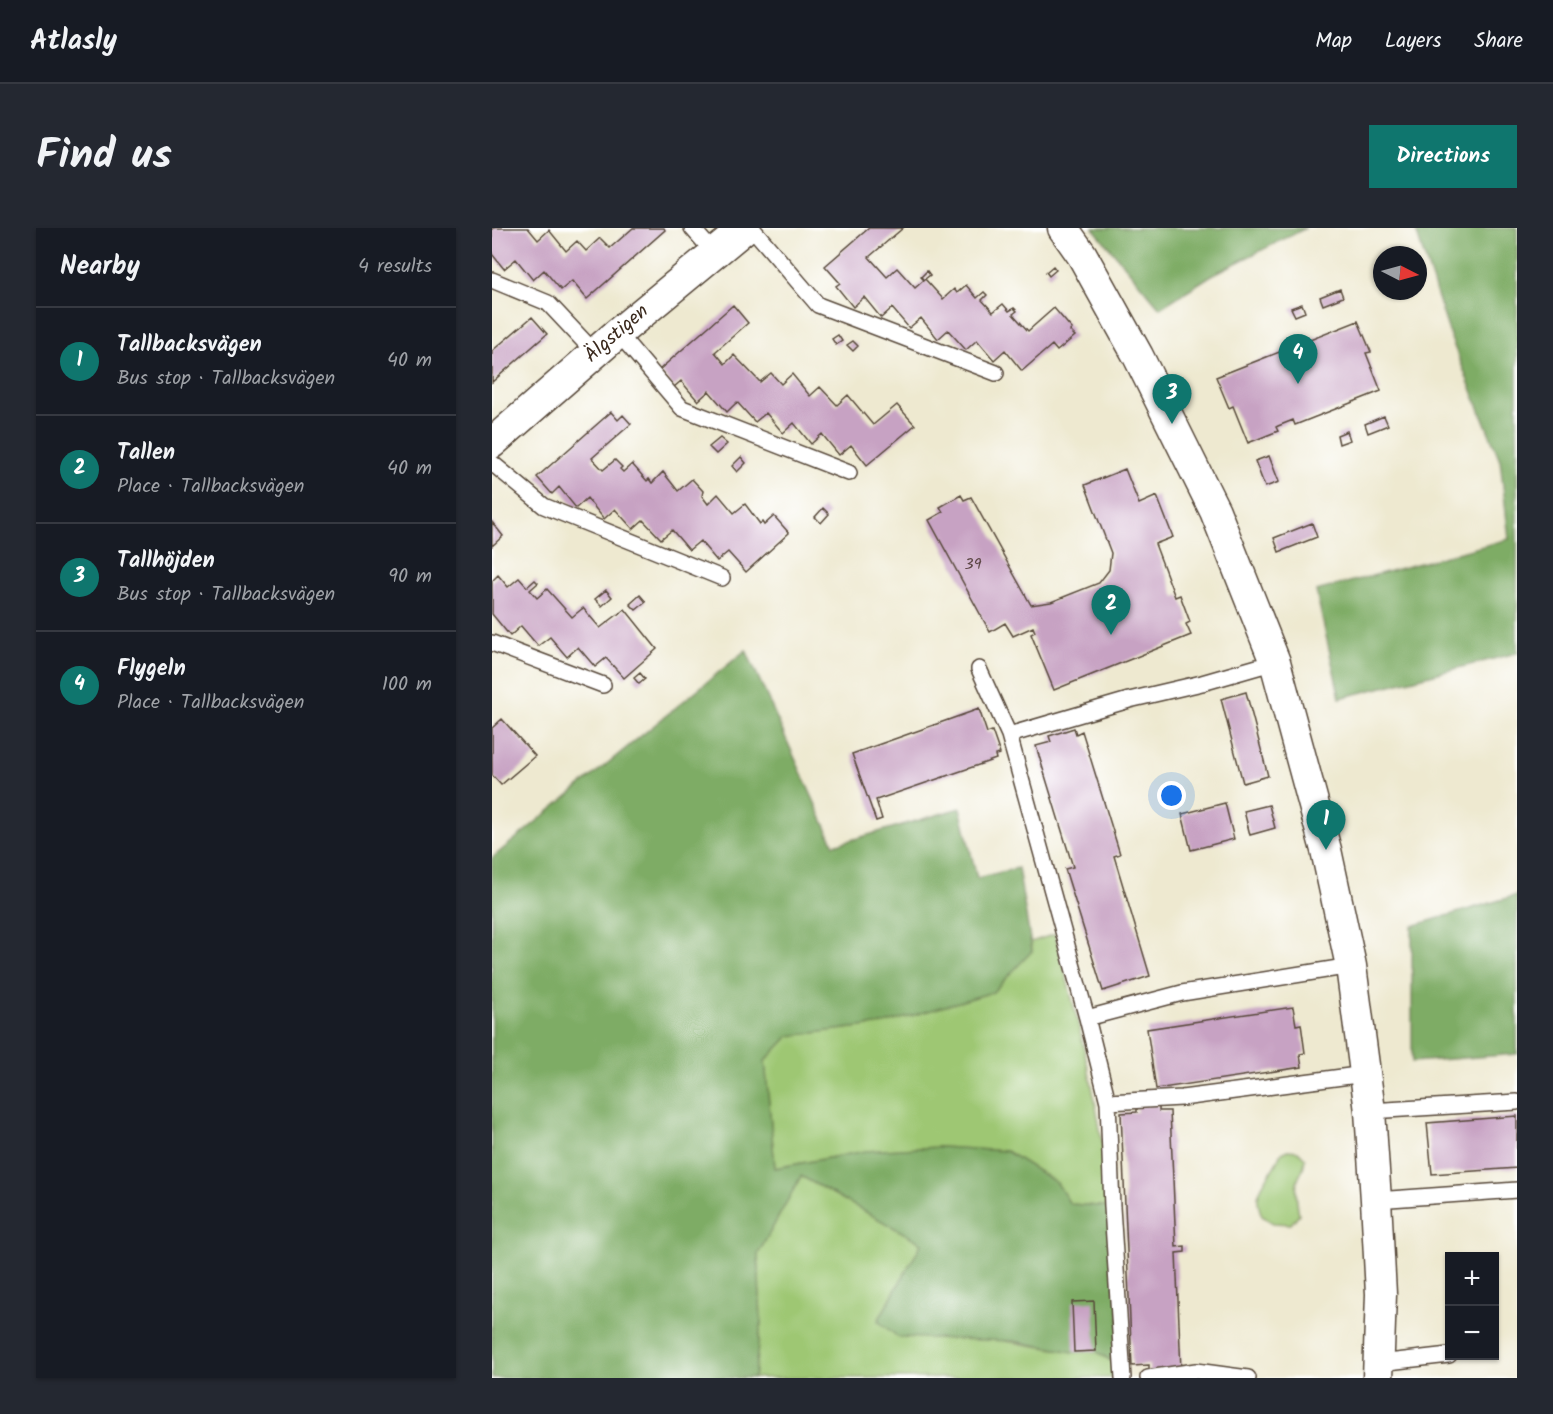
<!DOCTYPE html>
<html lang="en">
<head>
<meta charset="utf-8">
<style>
	body { margin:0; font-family:Kalam,sans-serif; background:#242831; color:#f1f3f6 }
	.controls { position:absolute; right:18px; bottom:18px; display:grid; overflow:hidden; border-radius:0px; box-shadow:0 2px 4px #0004 }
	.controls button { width:54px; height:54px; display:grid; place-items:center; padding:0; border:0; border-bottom:2px solid #363941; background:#171b24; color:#f1f3f6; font:30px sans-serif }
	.compass { position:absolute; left:881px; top:18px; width:54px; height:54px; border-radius:50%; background:#171b24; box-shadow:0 2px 4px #0004; rotate:96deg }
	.you { position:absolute; left:680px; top:568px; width:21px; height:21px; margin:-15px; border:4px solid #fff; border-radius:50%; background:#1a73e8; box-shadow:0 0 0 9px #1a73e833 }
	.badge { display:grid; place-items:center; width:39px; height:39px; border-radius:50%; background:#0f766e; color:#fff; font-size:20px; font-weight:700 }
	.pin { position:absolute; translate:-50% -50px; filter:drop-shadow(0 2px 3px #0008) }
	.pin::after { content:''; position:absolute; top:32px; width:21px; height:18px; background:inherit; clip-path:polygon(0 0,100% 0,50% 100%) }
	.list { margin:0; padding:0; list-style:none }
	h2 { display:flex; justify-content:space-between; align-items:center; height:78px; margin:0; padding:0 24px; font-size:26px }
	h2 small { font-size:20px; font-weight:400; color:#9ea1a6 }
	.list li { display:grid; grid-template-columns:39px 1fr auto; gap:18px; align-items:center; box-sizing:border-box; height:108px; padding:0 24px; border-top:2px solid #363941 }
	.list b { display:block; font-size:22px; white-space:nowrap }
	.list p { margin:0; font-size:20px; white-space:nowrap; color:#9ea1a6 }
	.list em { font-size:20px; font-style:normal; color:#9ea1a6 }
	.map { position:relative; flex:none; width:1025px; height:1150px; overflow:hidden; border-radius:0px }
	header { display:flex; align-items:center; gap:36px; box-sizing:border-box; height:84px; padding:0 30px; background:#171b24; border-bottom:2px solid #363941 }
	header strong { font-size:28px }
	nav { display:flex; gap:33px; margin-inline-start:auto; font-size:21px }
	.intro { display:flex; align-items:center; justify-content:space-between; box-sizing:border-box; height:144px; padding:0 36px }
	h1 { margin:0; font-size:42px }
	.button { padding:15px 27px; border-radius:0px; background:#0f766e; color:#fff; font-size:21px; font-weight:700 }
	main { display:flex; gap:36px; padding:0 36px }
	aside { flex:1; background:#171b24; border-radius:0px; box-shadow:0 2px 4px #0004 }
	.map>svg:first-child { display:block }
</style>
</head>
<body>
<header>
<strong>Atlasly</strong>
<nav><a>Map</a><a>Layers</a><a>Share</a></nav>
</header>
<div class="intro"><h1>Find us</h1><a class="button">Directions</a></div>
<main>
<aside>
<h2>Nearby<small>4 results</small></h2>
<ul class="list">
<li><span class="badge">1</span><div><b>Tallbacksvägen</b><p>Bus stop · Tallbacksvägen</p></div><em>40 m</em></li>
<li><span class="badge">2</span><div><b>Tallen</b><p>Place · Tallbacksvägen</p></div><em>40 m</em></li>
<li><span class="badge">3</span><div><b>Tallhöjden</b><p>Bus stop · Tallbacksvägen</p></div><em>90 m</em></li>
<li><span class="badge">4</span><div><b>Flygeln</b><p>Place · Tallbacksvägen</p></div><em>100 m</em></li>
</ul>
</aside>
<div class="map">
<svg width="1025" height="1150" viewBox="0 0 1025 1150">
	<rect width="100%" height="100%" fill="#fff"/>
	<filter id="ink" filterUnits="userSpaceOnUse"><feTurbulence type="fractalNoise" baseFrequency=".0167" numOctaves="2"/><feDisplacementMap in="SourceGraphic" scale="12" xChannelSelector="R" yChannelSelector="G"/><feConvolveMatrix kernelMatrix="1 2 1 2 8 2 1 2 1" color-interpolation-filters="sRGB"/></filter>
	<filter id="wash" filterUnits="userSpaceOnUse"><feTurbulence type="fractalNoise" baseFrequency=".008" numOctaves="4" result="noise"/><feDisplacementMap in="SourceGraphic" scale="24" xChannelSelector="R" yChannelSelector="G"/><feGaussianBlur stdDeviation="1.35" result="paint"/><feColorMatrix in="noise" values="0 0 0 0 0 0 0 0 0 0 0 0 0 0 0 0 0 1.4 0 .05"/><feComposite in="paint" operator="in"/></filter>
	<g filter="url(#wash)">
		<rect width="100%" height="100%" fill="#eee9d0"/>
		<!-- green -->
		<path fill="#9ec773" stroke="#6c7848" stroke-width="1.5" d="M563 706C579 765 594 824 605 884 611 916 614 948 620 979L578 976 565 955 514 923 448 919 374 923 283 940 273 833 297 808 392 796 540 723 539 714Z
			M796 922 806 923 813 930C812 944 808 944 805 954 803 964 805 976 807 986L799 996 781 995 770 988C768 983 765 974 766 969 769 953 784 941 788 926Z
			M309 948 430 1015 386 1093 582 1124 604 1123 630 1140 631 1150H262L269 1094 266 1026Z"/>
		<!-- forest -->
		<path fill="#7eac65" stroke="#5c6b42" stroke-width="1.5" d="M601 0H814L720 47 668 80Z
			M923 0H1025V425L848 470 824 363 1017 311 1008 232 960 113Z
			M254 422 342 617 468 580 485 650 526 640 540 723 501 764 392 796 297 808 273 833 283 940 374 923 448 919 514 923 565 955 578 976 620 979 630 1140 604 1123 582 1124 521 1113 406 1109 386 1093 430 1015 309 948 266 1026 269 1094 262 1150H0V630Z
			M1025 667V826L920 834V698Z"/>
		<g id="blocks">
			<!-- building -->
			<path fill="#c7a2c3" d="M0 0H36L46 12 57 2 74 23 85 13 94 23 108 10 118 20 141 0H172L173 2 95 71 80 53 69 62 52 42 41 52 24 31 12 41 0 26Z
				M377 0H411L377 29 395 49 405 40 423 60 432 52 429 49 435 43 438 47 433 51 451 71 462 61 465 65 474 57 485 70 492 64 495 67 490 72 501 84 511 76 517 83 522 80 525 83 521 86 536 103 562 80 580 101 578 103 583 108 565 123 560 117 530 143 513 122 502 132 485 112 474 122 456 102 446 111 429 90 417 100 400 80 389 90 372 69 361 79 344 58 348 55 333 38Z
				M561 38 564 42 557 48 554 44Z
				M848 61 851 69 831 77 828 69Z
				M810 76 813 84 803 88 799 80Z
				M241 77 256 95 223 124 233 136 242 127 268 154 279 145 289 156 300 146 318 168 328 159 345 177 356 167 381 197 405 177 423 197 375 237 359 217 347 227 330 206 319 216 302 195 291 205 274 185 263 194 245 174 235 184 217 163 206 173 189 153 182 159 167 142Z
				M40 89 55 106 0 154V123Z
				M866 93 879 124 874 125 889 163 803 197 801 192 786 198 784 199 786 203 756 215 741 178 737 180 724 149Z
				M346 107 350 113 344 117 340 111Z
				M361 113 366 118 361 123 355 117Z
				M119 184 126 192 131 187 139 196 100 230 111 242 123 232 130 239 128 241 131 244 140 236 155 253 157 251 160 255 171 244 186 263 200 251 211 263 210 268 216 276 226 266 242 285 253 276 268 296 270 294 272 297 282 288 297 305 254 344 236 324 225 333 208 313 197 322 180 302 169 311 151 292 141 301 123 281 112 291 95 270 84 280 67 259 60 266 45 249Z
				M892 188 896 197 876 205 873 196Z
				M855 203 858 212 847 216 845 207Z
				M228 210 235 216 224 226 217 219Z
				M777 228 787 254 773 259 763 233Z
				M249 229 254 235 245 244 240 238Z
				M633 241 647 276 665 268 681 309 663 316 683 369 688 367 698 394 694 396 699 407 562 462 539 406 543 404 541 399 521 408 513 395 498 404 437 292 451 284 448 279 469 267 472 272 479 269 539 377 559 374 607 355 617 342 619 325 593 257Z
				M331 280 337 286 329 295 323 289Z
				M0 294 11 308 0 318Z
				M820 295 825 309 787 324 782 310Z
				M6 347 16 359 27 350 35 359 43 352 46 355 38 362 45 370 55 361 80 389 91 380 108 400 133 381 165 421 132 450 114 430 103 439 86 419 75 429 58 409 46 418 29 398 18 408 0 386V353Z
				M114 362 120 369 110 378 103 371Z
				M148 367 154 374 144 382 138 376Z
				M148 445 153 451 147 456 142 450Z
				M754 464 776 548 751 555 729 471Z
				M487 481 495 505 500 503 508 526 503 527 504 531 384 572 390 591 384 593 360 526Z
				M10 491 43 528 9 557 0 547V500Z
				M582 500 584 506 590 503 628 626 622 628 658 748 611 763 573 641 581 639 544 518 559 514 557 508Z
				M733 575 742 611 699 622 690 586Z
				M777 577 783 600 758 607 752 583Z
				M801 779 804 797 809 796 813 825 808 826 810 839 664 861 655 801Z
				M667 877V883H678L684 1019 693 1018V1024L684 1025 689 1143 657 1144V1137L640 1138 629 885 645 884V878Z
				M1025 888V940L940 946 935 895Z
				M602 1073 604 1123 582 1124 580 1074Z"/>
		</g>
	</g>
	<g filter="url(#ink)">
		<use href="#blocks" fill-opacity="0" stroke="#564739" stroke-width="1.5"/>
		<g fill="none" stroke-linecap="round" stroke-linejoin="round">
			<defs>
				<path id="lane" d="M200 0 222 25
					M260 0 326 77 504 145
					M0 52 56 75 103 125
					M126 105 190 180 357 245
					M0 235 52 278 230 350
					M0 415 111 457
					M487 441 517 507 595 790 616 874 620 979 631 1150
					M517 507 637 472 710 455 783 434
					M595 790 690 765 859 738
					M616 874 690 870 873 846
					M878 883 1025 874
					M884 972 1025 962
					M887 1135 957 1127
					M656 1150 704 1143 756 1150"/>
				<path id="street" d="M571 0 590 27 646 128 723 283 783 434 834 622 859 738 878 883 884 972 889 1066 886 1150
					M0 215 126 105 253 0"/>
			</defs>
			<!-- lane casing -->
			<use href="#lane" stroke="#564739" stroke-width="18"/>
			<!-- street casing -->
			<use href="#street" stroke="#564739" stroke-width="33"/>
			<!-- lane -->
			<use href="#lane" stroke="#fff" stroke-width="15"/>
			<!-- street -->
			<use href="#street" stroke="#fff" stroke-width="30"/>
		</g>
	</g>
	<g text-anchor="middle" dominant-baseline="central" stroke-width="4.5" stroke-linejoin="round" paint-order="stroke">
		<!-- number labels -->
		<g font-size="16" fill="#5e4847">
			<text x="481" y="336">39</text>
		</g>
		<!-- street labels -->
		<g font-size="20" fill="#3b2a1e" stroke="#fff">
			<text transform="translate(125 106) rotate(-41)">Älgstigen</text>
		</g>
	</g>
</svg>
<div class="controls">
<button>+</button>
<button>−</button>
</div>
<svg class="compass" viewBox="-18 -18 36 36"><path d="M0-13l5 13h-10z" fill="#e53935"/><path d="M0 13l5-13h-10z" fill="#9ea1a6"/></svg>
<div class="you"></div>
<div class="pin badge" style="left:834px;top:622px">1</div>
<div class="pin badge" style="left:619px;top:407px">2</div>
<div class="pin badge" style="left:680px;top:196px">3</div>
<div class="pin badge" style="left:806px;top:156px">4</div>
</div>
</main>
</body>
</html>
